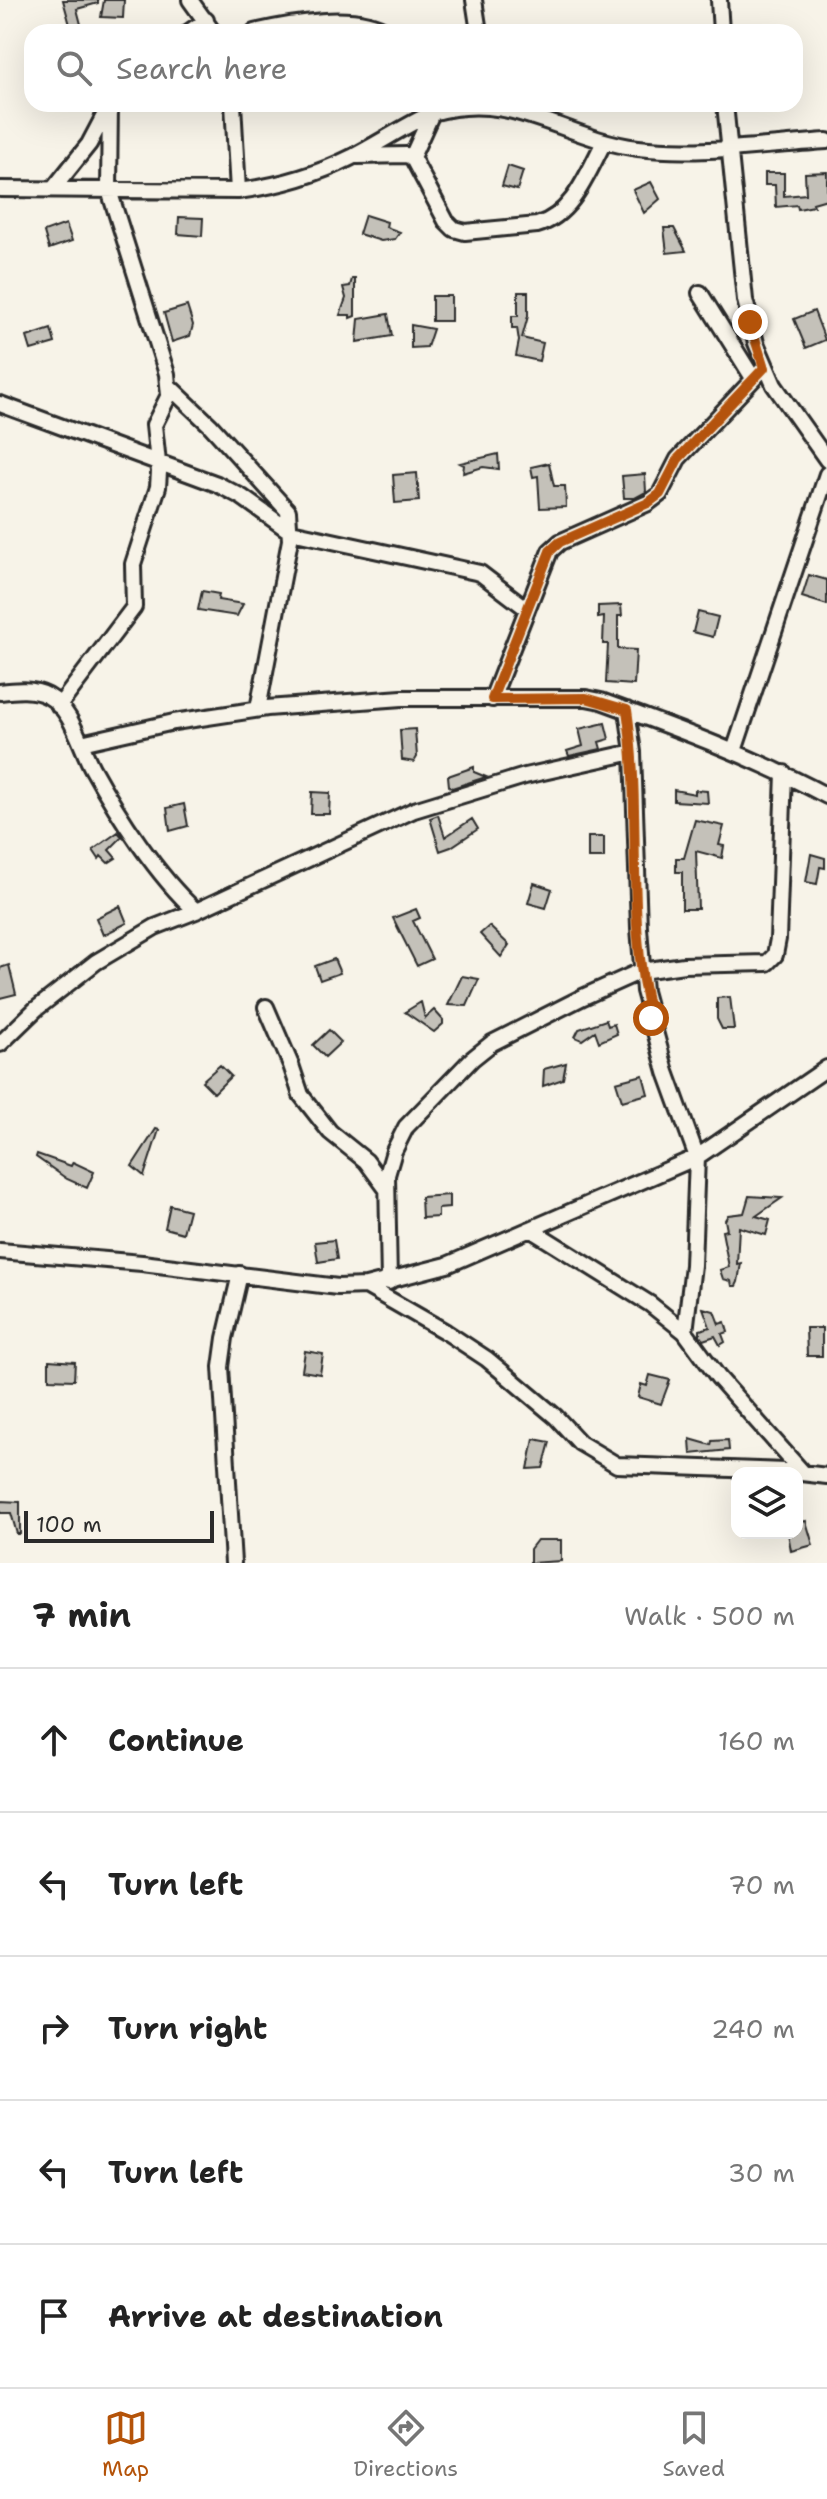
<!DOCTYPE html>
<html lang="en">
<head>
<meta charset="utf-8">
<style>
	body { margin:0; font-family:"Shantell Sans",sans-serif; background:#f2f2f2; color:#222 }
	.controls { position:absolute; right:24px; bottom:24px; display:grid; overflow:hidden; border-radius:16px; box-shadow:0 8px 32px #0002 }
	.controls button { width:72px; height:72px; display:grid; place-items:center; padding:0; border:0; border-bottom:2px solid #e0e0e0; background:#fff; color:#222; font:40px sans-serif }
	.scale { position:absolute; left:24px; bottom:20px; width:190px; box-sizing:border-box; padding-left:8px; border:4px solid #2b2b2b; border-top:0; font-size:22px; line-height:28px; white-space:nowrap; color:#2b2b2b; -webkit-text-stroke:6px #f7f3e8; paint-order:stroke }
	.stop { position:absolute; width:24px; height:24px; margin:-18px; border:6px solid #b45309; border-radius:50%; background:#fff }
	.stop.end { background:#b45309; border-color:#fff; box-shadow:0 2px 8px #0008 }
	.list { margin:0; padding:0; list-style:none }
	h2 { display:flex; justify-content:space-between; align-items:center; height:104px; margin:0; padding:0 32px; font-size:34px }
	h2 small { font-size:26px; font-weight:400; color:#767676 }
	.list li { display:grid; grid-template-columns:52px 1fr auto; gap:24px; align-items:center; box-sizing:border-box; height:144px; padding:0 32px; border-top:2px solid #e0e0e0 }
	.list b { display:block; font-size:30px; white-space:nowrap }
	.list em { font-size:26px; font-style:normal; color:#767676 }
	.icon { flex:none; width:44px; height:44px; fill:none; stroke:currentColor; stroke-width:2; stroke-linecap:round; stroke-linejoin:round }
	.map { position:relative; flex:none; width:827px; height:1563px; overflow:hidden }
	.search { position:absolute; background:#fff; box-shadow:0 8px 32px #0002; left:24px; right:24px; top:24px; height:88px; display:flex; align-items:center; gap:20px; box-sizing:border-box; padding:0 28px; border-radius:24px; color:#767676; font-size:30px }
	.sheet { height:824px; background:#fff }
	nav { display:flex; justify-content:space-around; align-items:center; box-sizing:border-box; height:112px; border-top:2px solid #e0e0e0; background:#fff; font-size:22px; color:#767676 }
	nav a { display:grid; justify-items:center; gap:4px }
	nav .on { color:#b45309 }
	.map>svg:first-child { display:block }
</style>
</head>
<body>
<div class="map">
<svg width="827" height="1563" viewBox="0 0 827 1563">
	<rect width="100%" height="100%" fill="#f7f3e8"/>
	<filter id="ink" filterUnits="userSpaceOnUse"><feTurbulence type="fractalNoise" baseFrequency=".0125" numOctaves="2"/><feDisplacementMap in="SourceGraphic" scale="16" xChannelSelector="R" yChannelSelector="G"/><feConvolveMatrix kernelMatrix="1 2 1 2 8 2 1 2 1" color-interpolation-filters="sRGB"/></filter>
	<g filter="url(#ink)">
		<!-- building -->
		<path fill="#c4c1b9" stroke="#2b2b2b" stroke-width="2" d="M63 0H98V3L77 9 83 32H72Z
			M104 0H124L123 18 101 17Z
			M508 166 523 171 517 190 502 186Z
			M827 172V199L813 203 814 206 798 209 797 205 776 207 775 185H765V173H784V196L806 194 805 173Z
			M651 182 660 199 644 213 633 190Z
			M365 215 387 222 386 227 400 232 395 239 381 241 359 234Z
			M179 217 203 218 202 236 178 234Z
			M66 224 72 241 49 249 44 232Z
			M664 228H674L686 251 667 253Z
			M352 279H355V316L350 318V315H340L346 298 343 287 350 286Z
			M518 292H528V316L522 338 543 343 539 361 516 356 519 341 517 328H512V316H518Z
			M432 296H451V321H432Z
			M187 306 193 325 190 336 172 342 164 313Z
			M814 311 825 340 806 348 794 319Z
			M388 314 392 336 357 342 359 319Z
			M411 325 433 329 427 347 411 348Z
			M51 329 55 343 31 350 27 337Z
			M498 454 499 469 483 467 463 473 464 465 460 463Z
			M549 463 554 486H565L566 507 540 508 538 476 533 477 531 467Z
			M417 473 419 501 395 503 393 475Z
			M645 474 646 492 635 498H624L622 476Z
			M809 575 827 580V605L802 597Z
			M202 591 219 594 218 600 243 604 237 616 198 610Z
			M621 605 622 616H618V649L636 650 634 685 606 683 608 644H603L604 617 598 618V606Z
			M698 612 718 617 713 637 693 632Z
			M605 723 609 739 599 742 601 749 569 756 567 751 583 746 579 729Z
			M415 729 417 757 414 762 402 760 400 730Z
			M474 767V772L486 777 452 788 449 786 448 776Z
			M674 790 695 794V790L707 791 708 803 674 801Z
			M312 792 330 793 329 814H311Z
			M184 804 188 826 170 831 167 808Z
			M438 815 445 837 472 819 478 829 451 847 440 851 430 818Z
			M695 820 724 826 719 845 724 846 722 858 696 851 698 909H682V872H676V858H684Z
			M118 832 122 837 109 850 116 858 108 863 101 856 99 859 93 850Z
			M588 837H604V858H588Z
			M811 854 825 858V868L820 867 817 884 806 882Z
			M534 883 552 889 546 908 528 903Z
			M120 906 127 923 103 935 96 918Z
			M416 909 420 918 413 921 432 959 417 966 393 918Z
			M489 926 509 945 501 957 480 934Z
			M334 959 340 973 320 980 315 966Z
			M9 965 16 994 0 998V968Z
			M462 976 479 979 467 1006 448 1005Z
			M730 997 734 1029H722L717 1019V998Z
			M421 1002 425 1018 434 1010 443 1020V1024L434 1032 405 1012Z
			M606 1020 608 1026 614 1024 617 1034 599 1042 595 1031 582 1040 575 1037 579 1029Z
			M329 1030 341 1042 325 1057 313 1045Z
			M566 1063 563 1079 543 1086 544 1069Z
			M220 1065 231 1076 214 1093 202 1081Z
			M643 1075 648 1094 622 1101 616 1082Z
			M156 1129 159 1130 144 1176 132 1166Z
			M37 1154 71 1166 73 1162 94 1172 87 1188 67 1179 36 1157Z
			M449 1195V1208L438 1209V1217L422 1218 421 1197Z
			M749 1196 782 1198 756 1216 770 1220 766 1235 739 1227 737 1264 741 1263 738 1282 736 1286H732L731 1281 723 1279 720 1270 729 1267 722 1231 727 1230 725 1220 728 1215 744 1213Z
			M170 1205 189 1210 183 1233 165 1228Z
			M334 1240 337 1259 318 1262 315 1242Z
			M703 1308 714 1311 719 1324 725 1322 728 1332 722 1334 725 1342 720 1345 715 1336 703 1340 700 1336V1330L710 1327Z
			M806 1328H822V1356H807Z
			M305 1351 323 1354 320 1374 302 1371Z
			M49 1360 75 1362 74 1380 49 1379Z
			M650 1375 670 1380 661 1404 638 1397 641 1384 647 1386Z
			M534 1439 550 1442 543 1468 528 1469Z
			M690 1439 711 1445 712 1441 728 1440 729 1450 691 1454Z
			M0 1501 20 1502V1534H17L11 1513H0Z
			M806 1521 813 1545 791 1551 788 1533H797V1523Z
			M537 1540H561V1561L530 1563V1549Z"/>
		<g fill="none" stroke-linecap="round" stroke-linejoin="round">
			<defs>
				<path id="street" d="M190 0 213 32
					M474 0 479 32
					M719 0 721 32
					M189 32 206 20
					M254 32C288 24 357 11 387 32
					M233 104 238 191
					M725 104 745 300 756 343 774 385 827 460
					M358 156 406 155 412 157 446 221 454 229 465 232 537 225C573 215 588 172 604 142
					M412 157 432 113
					M0 189 238 191C277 186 314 176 350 158 378 144 404 126 432 113 513 89 561 138 638 148 698 155 767 145 827 141
					M53 189 89 144 108 108
					M700 293 753 378
					M169 386 210 425 288 511 290 540 258 709
					M0 404 217 484 242 497 291 532 480 573 526 608
					M0 692C15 690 34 688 48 696 72 709 80 746 92 768 118 815 157 876 196 911
					M492 699 550 551 560 542 648 503 660 494 678 459 764 368
					M59 706 134 607 133 564 158 487 159 472 154 425 169 395 167 374 109 190 110 104
					M627 710 633 752 639 928 644 991 666 1072 697 1157 693 1265 685 1332
					M81 743 174 722 267 708 402 698H586L601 701C678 729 754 757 827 796
					M734 751 827 474
					M266 1007 291 1065 301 1095 330 1132 366 1161 386 1188
					M0 1044 36 1009 96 962 155 927 196 911 414 810 525 776 633 752
					M530 1229 650 1304 685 1332 718 1377 803 1473
					M0 1251 142 1263 338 1287 366 1286 447 1265 697 1157 827 1068
					M389 1282 387 1175 394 1151 406 1127 472 1059 492 1043 583 997 641 971 684 965 767 963 775 955 778 939 784 773
					M366 1286 446 1332 487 1359 556 1417 580 1443 617 1465 785 1471 827 1476
					M233 1563 221 1367 225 1338 240 1274"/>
			</defs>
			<!-- street casing -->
			<use href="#street" stroke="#2b2b2b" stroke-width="20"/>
			<!-- street -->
			<use href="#street" stroke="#f7f3e8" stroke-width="14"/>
		</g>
	</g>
	<g fill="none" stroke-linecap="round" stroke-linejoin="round" filter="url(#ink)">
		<!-- route -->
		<path stroke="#b45309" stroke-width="10" d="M651 1018C625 921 642 811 627 710L586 698 492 699 550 551 560 542 648 503 660 494 678 459 764 368 750 322"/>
	</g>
</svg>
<div class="controls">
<button><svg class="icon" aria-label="layers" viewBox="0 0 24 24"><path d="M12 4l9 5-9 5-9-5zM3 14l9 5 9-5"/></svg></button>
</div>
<div class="scale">100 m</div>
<div class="stop" style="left:651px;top:1018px"></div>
<div class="stop end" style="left:750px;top:322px"></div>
<div class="search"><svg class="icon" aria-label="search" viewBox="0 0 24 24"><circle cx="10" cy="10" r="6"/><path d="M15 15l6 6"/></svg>Search here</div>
</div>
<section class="sheet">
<h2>7 min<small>Walk · 500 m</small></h2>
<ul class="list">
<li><svg class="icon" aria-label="ahead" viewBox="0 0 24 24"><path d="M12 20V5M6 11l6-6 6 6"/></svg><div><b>Continue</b></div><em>160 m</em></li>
<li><svg class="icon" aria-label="left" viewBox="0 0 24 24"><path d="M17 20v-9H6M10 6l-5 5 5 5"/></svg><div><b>Turn left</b></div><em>70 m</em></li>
<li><svg class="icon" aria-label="right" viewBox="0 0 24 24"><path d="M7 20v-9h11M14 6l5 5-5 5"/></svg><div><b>Turn right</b></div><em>240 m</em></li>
<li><svg class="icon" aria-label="left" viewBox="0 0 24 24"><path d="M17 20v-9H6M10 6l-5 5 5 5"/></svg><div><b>Turn left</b></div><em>30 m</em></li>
<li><svg class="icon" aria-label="arrive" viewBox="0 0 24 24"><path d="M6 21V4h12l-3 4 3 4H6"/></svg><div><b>Arrive at destination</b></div></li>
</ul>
</section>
<nav>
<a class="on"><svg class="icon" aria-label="map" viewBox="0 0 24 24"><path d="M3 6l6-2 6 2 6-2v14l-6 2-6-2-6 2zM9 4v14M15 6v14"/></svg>Map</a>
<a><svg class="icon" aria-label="directions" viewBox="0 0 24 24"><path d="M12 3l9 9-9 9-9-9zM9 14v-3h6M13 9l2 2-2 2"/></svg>Directions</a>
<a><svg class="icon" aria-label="saved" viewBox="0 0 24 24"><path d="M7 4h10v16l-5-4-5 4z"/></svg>Saved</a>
</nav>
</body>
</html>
